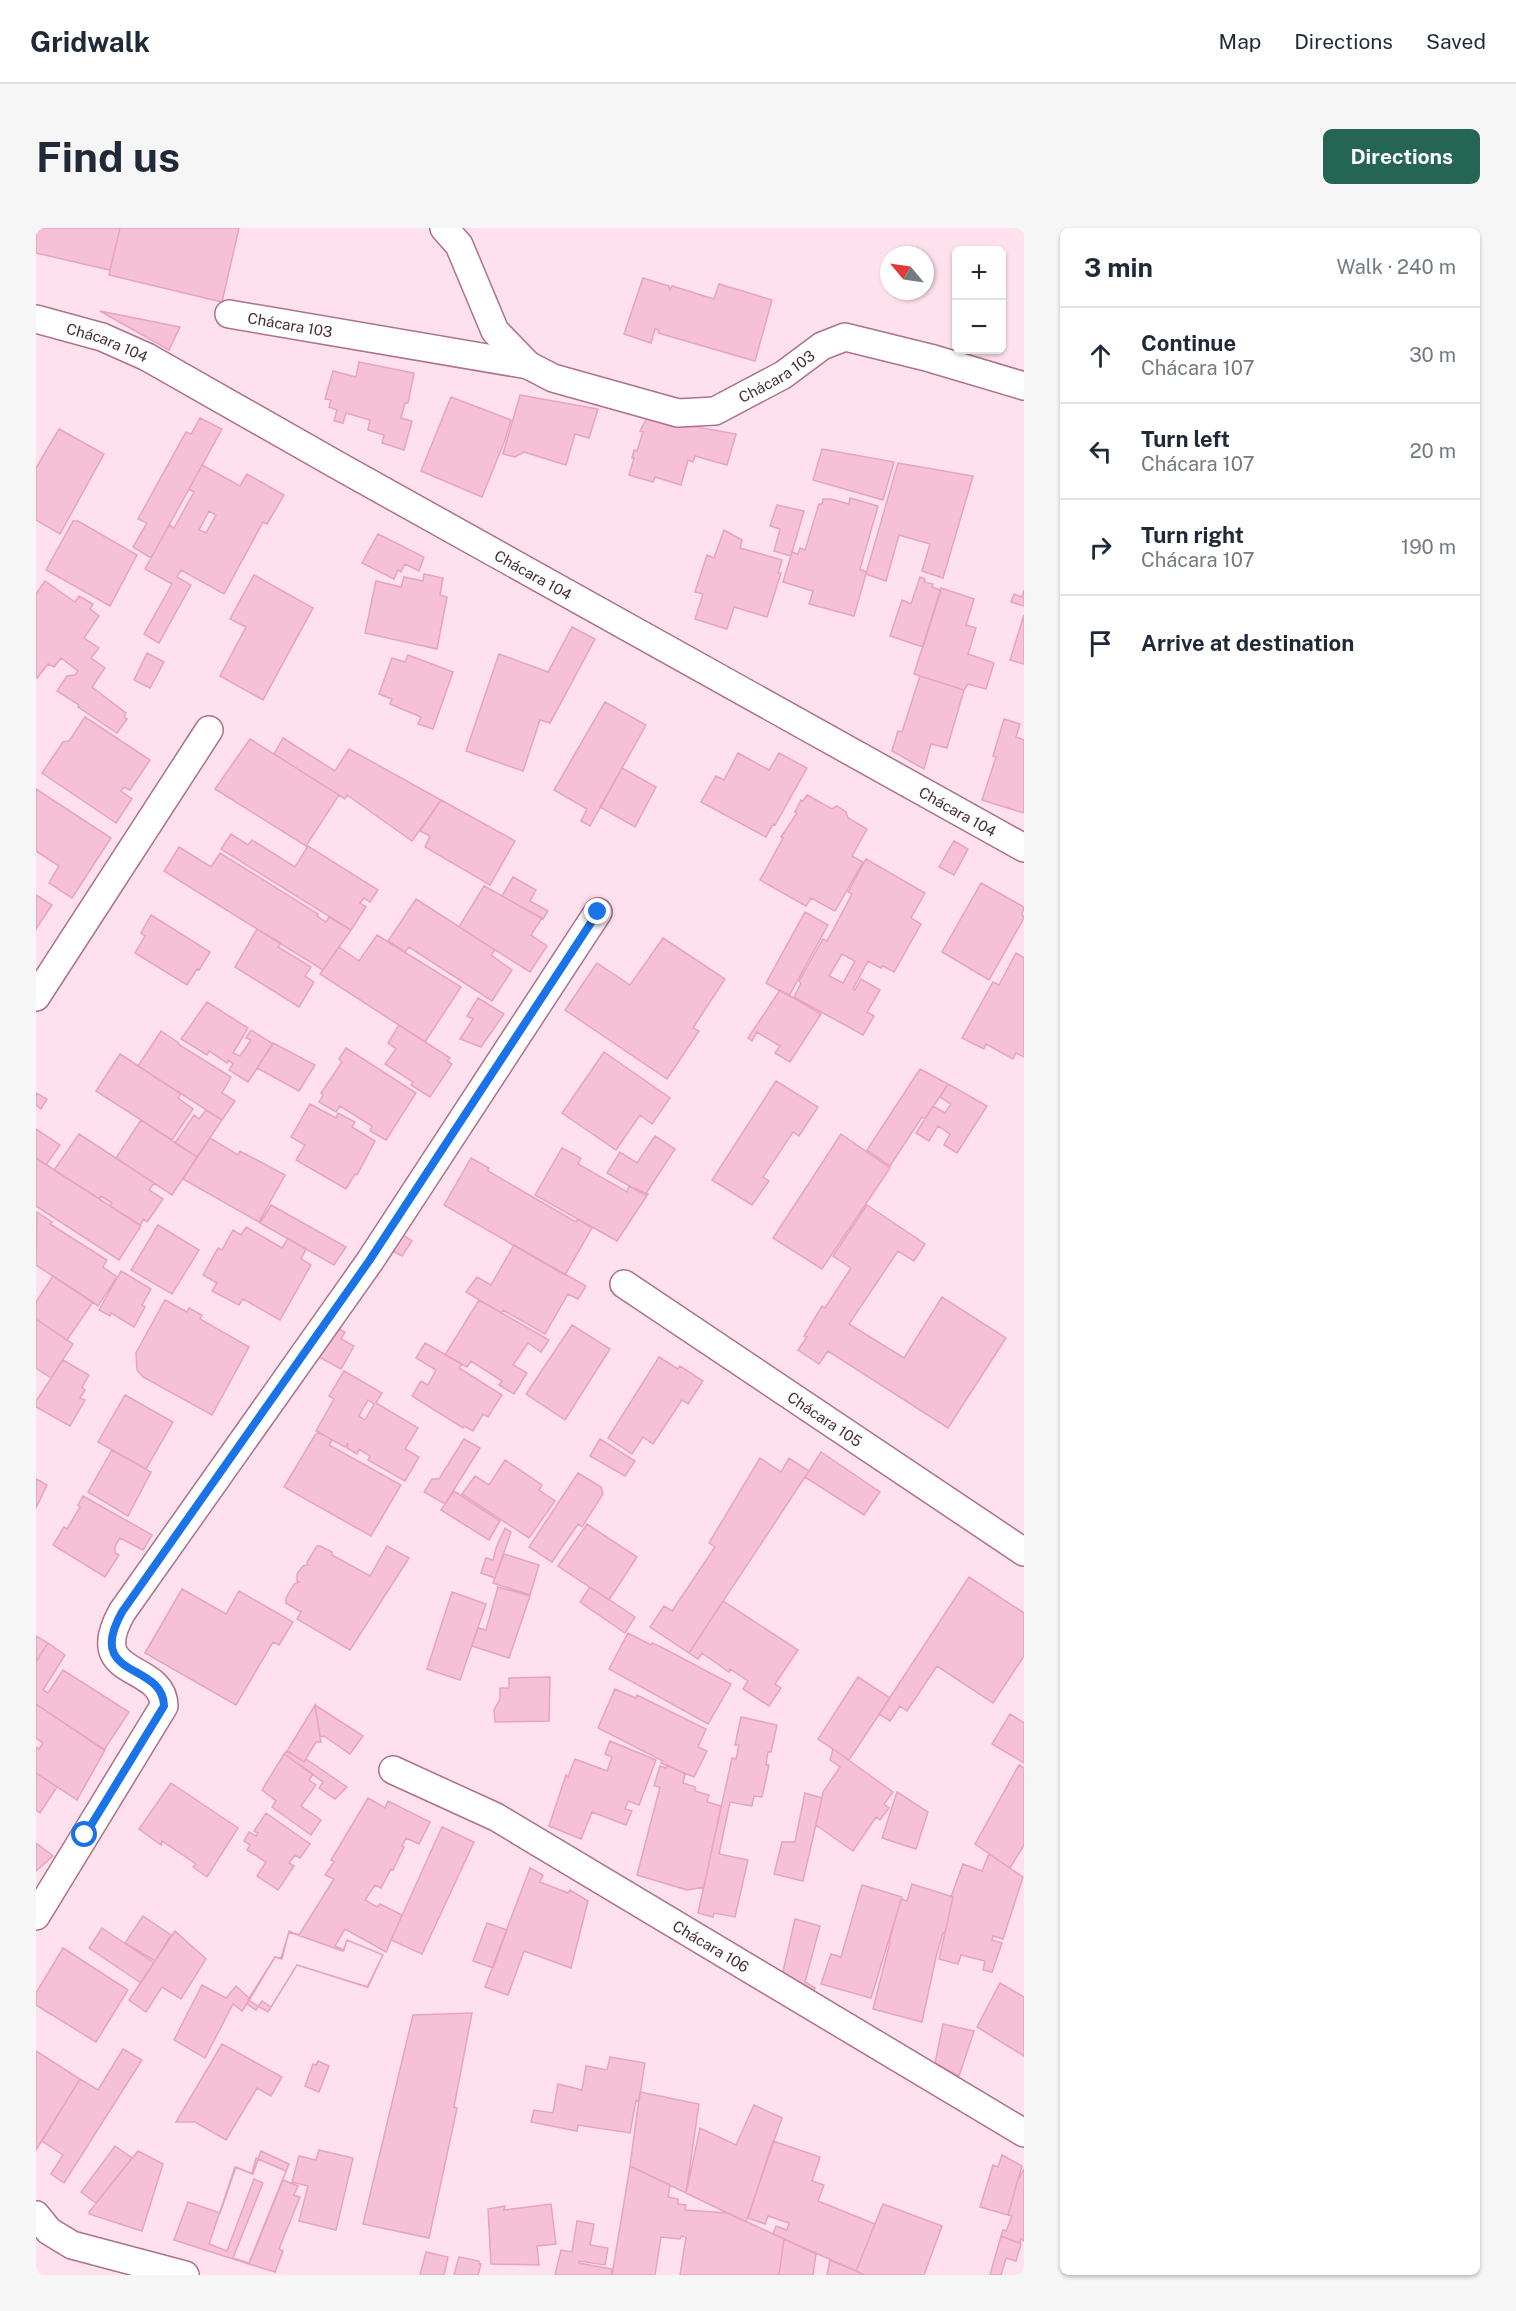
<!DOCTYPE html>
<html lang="en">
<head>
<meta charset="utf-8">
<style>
	body { margin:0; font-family:"Public Sans",sans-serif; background:#f6f6f7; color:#1f2937 }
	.controls { position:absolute; right:18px; top:18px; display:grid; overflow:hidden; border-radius:9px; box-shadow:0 2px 4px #0004 }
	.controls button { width:54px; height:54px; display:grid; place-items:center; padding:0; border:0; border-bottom:2px solid #e0e1e3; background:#fff; color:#1f2937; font:30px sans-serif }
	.compass { position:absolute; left:844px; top:18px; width:54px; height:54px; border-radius:50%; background:#fff; box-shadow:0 2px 4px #0004; rotate:299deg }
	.stop { position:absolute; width:18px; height:18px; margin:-14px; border:4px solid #1a73e8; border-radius:50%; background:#fff }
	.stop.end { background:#1a73e8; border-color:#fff; box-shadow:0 2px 6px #0008 }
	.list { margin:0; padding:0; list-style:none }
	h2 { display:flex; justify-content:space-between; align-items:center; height:78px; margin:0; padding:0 24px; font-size:26px }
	h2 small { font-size:20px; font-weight:400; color:#747a83 }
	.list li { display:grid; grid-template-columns:39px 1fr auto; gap:18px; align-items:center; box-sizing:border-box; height:96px; padding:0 24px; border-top:2px solid #e0e1e3 }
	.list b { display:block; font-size:22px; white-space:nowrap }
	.list p { margin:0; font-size:20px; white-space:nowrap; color:#747a83 }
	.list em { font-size:20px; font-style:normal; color:#747a83 }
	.icon { flex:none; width:33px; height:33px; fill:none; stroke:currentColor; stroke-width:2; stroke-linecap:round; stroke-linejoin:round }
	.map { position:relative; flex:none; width:988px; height:2047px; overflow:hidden; border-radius:9px }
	header { display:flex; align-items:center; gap:36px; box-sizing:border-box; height:84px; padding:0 30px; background:#fff; border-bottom:2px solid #e0e1e3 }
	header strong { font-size:28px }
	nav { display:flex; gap:33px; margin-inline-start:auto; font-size:21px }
	.intro { display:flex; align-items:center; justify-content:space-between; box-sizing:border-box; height:144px; padding:0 36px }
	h1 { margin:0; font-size:42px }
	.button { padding:15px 27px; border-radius:9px; background:#246554; color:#fff; font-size:21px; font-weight:700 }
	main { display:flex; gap:36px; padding:0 36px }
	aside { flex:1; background:#fff; border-radius:9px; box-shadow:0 2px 4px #0004 }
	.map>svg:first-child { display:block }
</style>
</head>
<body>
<header>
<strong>Gridwalk</strong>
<nav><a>Map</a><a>Directions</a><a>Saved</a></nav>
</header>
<div class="intro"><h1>Find us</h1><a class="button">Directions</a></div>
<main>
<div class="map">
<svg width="988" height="2047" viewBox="0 0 988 2047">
	<rect width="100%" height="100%" fill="#fee1ec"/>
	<!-- building -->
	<path fill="#f6c0d6" stroke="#e7a4c0" stroke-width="1.5" fill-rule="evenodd" d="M0 0H84L74 42 0 25Z
		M84 0H203L186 74 73 47Z
		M607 50 633 58 634 62 636 58 678 71 683 56 736 72 719 133 622 105 623 102 619 101 615 115 588 106Z
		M64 83 144 99 133 122Z
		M323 134 378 145 372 175H369L365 190 376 193 368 222 346 215 348 207 332 202 334 192 310 185 307 195 298 193 301 182 293 179 295 172 289 171 297 143 320 149Z
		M484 167 562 181 553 210 539 206 530 237 488 224 479 229 467 226Z
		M415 169 475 192 469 212 446 269 385 243Z
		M164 190 186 201 115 330 97 319 111 295 102 291 150 204 155 206Z
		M611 190 700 206 691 237 659 228 657 234 652 232 645 257 619 249 617 254 593 247 598 230H596L598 222 601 223 607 204 604 203Z
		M23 201 68 226 24 306 0 292V240Z
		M786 221 858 234 847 272 777 252Z
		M862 235 937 248 907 350 886 343 894 316 863 307 850 353 830 346Z
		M166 237 204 258 211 246 248 267 231 296 227 294 188 366 145 342 141 349 155 357 123 415 108 406 136 356 109 341 133 297 138 300 158 264 153 261ZM173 283 180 287 170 305 163 302Z
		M814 270 842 278 824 341 830 344V346L818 388 773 376 777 363 747 354 756 324 762 326 764 320 769 322 783 276H786L787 271H795L813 276Z
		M741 277 768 283 755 328 738 323 744 301 734 298Z
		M37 293H42L101 327 74 378 10 342Z
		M688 302 706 312 704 320 746 332 742 345H745L731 389 698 379 691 401 659 391 667 366 659 364 671 327 678 330Z
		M342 306 388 329 383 343 369 336 365 344 362 342 358 351 326 335Z
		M388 346 407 350 404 367 411 369 401 421 329 405 340 353 365 359 368 349 387 353Z
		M218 347 277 380 227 472 184 448 210 399 194 391Z
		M884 349 889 351 888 354 897 356 896 359 905 362 887 419 854 408 866 372 875 376Z
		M9 353 39 374 43 368 57 376 54 381 63 388 48 410 63 420 55 430 69 440 56 459 90 485 88 489 91 491 81 505 42 479 43 477 21 463 31 448 39 447 42 443 25 430 18 439 12 436 1 450 0 449V366Z
		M905 360 938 371 930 397 940 400 932 426 958 435 950 461 932 456 928 462 878 446Z
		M988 362V378L975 374 978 366 986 369Z
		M988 387V436L974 432Z
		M536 399 559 411 514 495 504 492 487 543 430 523 463 426 512 444Z
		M111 425 128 434 114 460 98 452Z
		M372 427 417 444 397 501 382 496 385 489 354 476 356 471 343 466 356 430 369 434Z
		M884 448 928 462 911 520 895 516 888 541 856 523 862 503 866 504Z
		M569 474 610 497 554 598 545 593 551 581 518 562Z
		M49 489 114 532 94 562 88 559 85 563 96 571 80 595 6 545 27 514 33 513Z
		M968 491 984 496 980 509 988 512V585L946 572 960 529 957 528Z
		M247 510 299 543 313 521 405 572 376 613 311 567 309 571 238 526Z
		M214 511 303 567 270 618 179 561Z
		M702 525 733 542 743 525 771 540 739 597 737 596 730 609 665 574 680 548 688 552Z
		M586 540 620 559 599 599 564 579Z
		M0 561 75 610 36 670 13 655 23 638 0 623Z
		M771 567 796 581 801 578 810 584 812 590 831 601 816 628 827 634 799 683 775 670 770 678 724 652 747 610 745 609 761 585 759 584 765 572 767 573Z
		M405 572 479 613 454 657 389 619 394 608 384 603Z
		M195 606 212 617 216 612 259 639 272 618 342 662 334 674 328 670 324 675 330 679 315 702 185 621Z
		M918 613 932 621 918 647 903 639Z
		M143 619 175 639 184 625 282 686 281 688 290 694 293 689 315 702 287 742 128 643Z
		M830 631 889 665 875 690 885 696 858 744 847 738 845 740 832 733 817 761 819 762 825 751 844 762 831 784 838 788 827 807 758 769 765 755 763 753 787 711 791 713 798 700 816 666 812 664ZM806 726 819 733 807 755 793 748Z
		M477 649 500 662 494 673 512 683 507 691 466 668Z
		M945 655 988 679 986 686 988 690 953 752 906 724Z
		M448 658 506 690 495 707 511 718 494 744 423 699Z
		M0 667 16 677 0 701Z
		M380 671 459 722 455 727 476 742 456 773 373 719 369 724 352 713Z
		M769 684 792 697 753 768 730 755Z
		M115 687 174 724 163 742 161 741 151 757 99 725 109 708 105 705Z
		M221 701 245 715 242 719 275 739 269 748 278 754 263 779 199 739Z
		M341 707 425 759 389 814 284 746 303 719 323 733Z
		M627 710 689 751 657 800 663 803 631 851 529 782 561 735 594 757Z
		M980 725 988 730V829L980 825 977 831 950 816 948 821 926 810 957 754 963 757Z
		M744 762 785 786 754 834 739 825 744 818 721 804 716 813 712 810Z
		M442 770 468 786 445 819 424 811 437 791 431 788Z
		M171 774 212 800 197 825 204 828 215 812 210 810 215 802 237 816 212 854 193 842 197 836 192 832 191 835 173 823 171 827 145 811Z
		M363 797 414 830 411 833 416 836 394 869 375 857 377 854 349 836 360 821 352 815Z
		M125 803 143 815 142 816 195 849 186 865 199 873 186 892 102 838Z
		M237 815 279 837 263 863 221 840Z
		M310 820 380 865 350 912 334 903 336 898 304 878 300 884 283 874 287 867 285 865 306 834 303 831Z
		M568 824 634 870 616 896 604 887 580 922 526 885Z
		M84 826 145 866 142 870 157 881 136 912 60 863Z
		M884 841 912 856 889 891 886 889 854 938 831 922Z
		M740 853 782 879 763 908 757 904 727 949 733 953 716 977 676 952Z
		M912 856 951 878 921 925 908 917 914 906 902 898 893 913 880 905 897 878 909 885 915 876 904 869Z
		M0 865 11 871 5 881 0 877Z
		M274 876 300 890 302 885 319 894 316 899 339 913 321 947 319 946 310 961 260 932 269 917 255 909Z
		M170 882 186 892 161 929 139 915 158 887 163 891Z
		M105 892 161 929 136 967 80 930Z
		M0 901 24 917 10 937 0 930Z
		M43 906 118 955 113 962 127 971 111 994 108 991 104 997 74 978 76 975 65 968 63 971 18 942Z
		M805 906 854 940 786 1041 737 1010Z
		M619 908 639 921 609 967 571 945 584 924 601 935Z
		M174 910 202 927 204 923 249 947 223 994 147 951Z
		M526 920 545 930 542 936 591 964 593 958 612 966 581 1013 499 967Z
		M0 930 105 998 83 1032 0 978Z
		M435 930 453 940 452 943 540 994 542 991 556 1000 529 1047 408 977Z
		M235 977 310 1019 298 1037 224 995Z
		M831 977 889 1016 878 1033 862 1023 813 1096 868 1130 906 1069 970 1110 912 1200 792 1123 783 1136 762 1122 771 1109 768 1108 786 1078 789 1080 815 1040 797 1028Z
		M1 984 16 994 14 996 71 1032 67 1039 81 1049 62 1078 0 1037Z
		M122 997 163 1022 136 1066 95 1042Z
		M210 999 246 1020 252 1010 270 1021 265 1031 275 1037 244 1092 207 1071 203 1077 176 1063 181 1055 167 1047 182 1020 186 1022 197 1002 205 1007Z
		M366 1006 376 1013 366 1028 355 1022Z
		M478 1017 550 1058 542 1071 532 1066 509 1106 467 1082 465 1085 430 1064 441 1049 455 1057Z
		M85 1043 115 1061 106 1077 109 1079 98 1099 75 1085 74 1088 63 1082Z
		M17 1048 57 1074 31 1112 0 1091V1074Z
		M129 1072 151 1084 153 1080 166 1087 164 1091 213 1119 176 1187 107 1149 101 1142 100 1125Z
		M443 1072 513 1112 505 1124 492 1115 477 1137 491 1145 478 1166 463 1157 466 1153 435 1133 431 1139 409 1127Z
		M0 1091 37 1116 15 1150 0 1140Z
		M536 1097 574 1121 529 1192 490 1166Z
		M302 1101 309 1104 305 1111 318 1118 305 1141 283 1129Z
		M389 1115 426 1136 423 1140 466 1167 452 1189 447 1186 437 1203 428 1198 427 1200 376 1168 385 1153 392 1157 400 1142 380 1130Z
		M623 1129 642 1141 644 1138 667 1153 652 1176 646 1172 617 1216 607 1209 596 1226 572 1210Z
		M27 1132 53 1147 46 1159 49 1162 44 1170 49 1172 34 1198 0 1179V1173Z
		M308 1143 346 1165 340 1175 382 1200 369 1221 383 1229 369 1253 332 1232 334 1228 323 1221 321 1226 311 1220 312 1215 309 1219 280 1203 298 1171 293 1168ZM332 1172 338 1176 329 1192 323 1188Z
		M89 1167 137 1194 110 1241 62 1214Z
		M283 1204 296 1212 293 1217 365 1257 335 1308 248 1259 279 1207Z
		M428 1211 444 1220 409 1276 388 1264 396 1251H403Z
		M564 1211 599 1233 589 1248 554 1228Z
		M76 1222 115 1244 92 1288 52 1264Z
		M785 1224 844 1264 828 1287 769 1249Z
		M724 1230 745 1244 753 1230 773 1243 653 1425 614 1399 628 1378 636 1383 679 1319 673 1315Z
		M469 1232 506 1257 503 1262 519 1273 493 1310 426 1266 439 1248 453 1257Z
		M542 1245 565 1259 567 1266 546 1299 542 1296 516 1334 493 1319Z
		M0 1251 11 1257 0 1280Z
		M418 1263 464 1293 453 1312 405 1282Z
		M47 1268 116 1307 107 1322 84 1310 79 1318V1325L83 1327 69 1349 17 1317 28 1299 31 1301 44 1279 42 1277Z
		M551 1296 601 1329 573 1372 522 1338Z
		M469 1300 475 1304 459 1350 445 1345 450 1330 457 1332 460 1320Z
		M281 1318H284L296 1324V1327L334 1348 351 1318 373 1330 314 1422 261 1391 265 1384 250 1375V1370L258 1356 263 1354 261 1353V1346L267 1338 272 1337 271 1334Z
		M468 1326 503 1337 494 1367 457 1355Z
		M933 1349 988 1385V1428L957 1475 901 1438 871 1483 864 1478 854 1493 843 1486Z
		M462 1359 494 1368 473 1430 436 1418 442 1400 450 1402Z
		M554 1359 599 1389 589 1405 544 1374Z
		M146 1361 190 1386 203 1363 257 1394 243 1417 237 1414 200 1477 109 1425Z
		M416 1364 450 1376 424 1452 391 1441Z
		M687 1373 762 1422 739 1456 745 1460 733 1478 707 1461 712 1453 694 1441 693 1444 666 1425 662 1431 653 1425Z
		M592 1405 615 1417 616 1415 625 1419 695 1456 672 1496 573 1441Z
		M0 1408 12 1415 0 1434Z
		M12 1415 29 1427 7 1462 12 1465 27 1442 93 1484 68 1522 0 1476V1434Z
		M514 1449 513 1493 459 1494 458 1482 464 1471V1460H473V1450Z
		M822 1449 854 1470 813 1532 782 1511Z
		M579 1461 600 1470 601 1467 670 1501 662 1519 671 1523 658 1549 625 1535 627 1533 562 1500Z
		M0 1476 69 1522 41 1572 0 1545V1519L3 1521 7 1515 0 1510Z
		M279 1477 327 1508 314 1526 288 1508 284 1509Z
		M279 1477 285 1514H280L268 1534 251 1523Z
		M974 1486 988 1495V1535L956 1516Z
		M705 1489 741 1497 735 1524H732L730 1537H733L726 1569 718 1568 716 1578 694 1574 683 1626 712 1632 699 1689 678 1685 677 1689 662 1685 696 1530 700 1531 703 1517H699Z
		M574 1513 620 1532 603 1577 592 1573 589 1581 596 1583 590 1597 556 1584 545 1611 513 1598 530 1547 532 1549 539 1531 571 1543 576 1529 569 1526Z
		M797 1521 857 1564 848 1576 853 1580 844 1592 840 1589 817 1623 780 1597 787 1564 804 1539 794 1532Z
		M251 1523 268 1534 270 1531 311 1559 299 1571 283 1560 287 1554 248 1526Z
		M248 1526 277 1546 273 1552 280 1557 265 1578 285 1592 275 1607 236 1579 240 1573 226 1562Z
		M631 1537 649 1546 647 1555 659 1559V1563L673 1567 671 1574 685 1578 668 1659 651 1662 601 1647 624 1559 618 1558 624 1538 630 1540Z
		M983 1537 988 1540V1617L974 1640 939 1616Z
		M0 1545 21 1559 4 1585 0 1582Z
		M135 1555 202 1600 171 1649 157 1639 160 1636 126 1613 125 1617 103 1601Z
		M861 1564 892 1584 880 1621 846 1610Z
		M769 1565 786 1570 767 1653 738 1646 746 1614H759Z
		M332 1570 349 1580 352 1573 394 1594 383 1616 370 1610 366 1618 368 1619 357 1642 355 1641 345 1660 339 1657 329 1672 341 1679 344 1676 366 1687 350 1724 309 1701 299 1718 308 1722 311 1712 347 1727 331 1759 261 1737 232 1784 212 1772 213 1770 239 1729 246 1731 253 1703 263 1707 298 1651 289 1647 298 1634 295 1632Z
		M230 1585 274 1616 264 1630 259 1627 253 1635 258 1638 242 1662 221 1648 230 1634 211 1622 214 1617 208 1613 213 1604 220 1608 222 1605 218 1603Z
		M406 1599 438 1614 386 1726 355 1712Z
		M0 1615 17 1628 0 1643Z
		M953 1626 987 1649 967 1711 957 1708 956 1712 966 1715 956 1744 947 1742 949 1733 925 1727 922 1736 903 1731 917 1669H915L927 1636 946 1643Z
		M494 1640 507 1647 504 1654 532 1665 534 1662 552 1673 535 1740 488 1723 472 1767 449 1759Z
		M876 1656 917 1669 909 1705H907L900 1729 886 1794 837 1781 854 1714H853L865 1671 871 1673Z
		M826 1657 866 1669 835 1770 785 1756 795 1726 805 1729Z
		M107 1688 135 1707 119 1733 89 1715Z
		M759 1691 784 1698 769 1754 779 1760 775 1769 746 1748Z
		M451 1695 471 1702 457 1740 437 1733Z
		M66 1700 118 1735 105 1755 53 1720Z
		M139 1703 170 1731 145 1771 126 1759 110 1784 93 1772Z
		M253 1704 307 1723 311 1712 347 1727 332 1759 261 1737 235 1779 226 1773 220 1782 211 1776 239 1729 245 1730Z
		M27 1720 92 1762 60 1814 0 1777V1765Z
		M964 1755 988 1769V1828L941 1799Z
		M166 1757 190 1770 200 1758 214 1771 206 1783 197 1776 169 1830 138 1812Z
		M436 1785 418 1879 421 1880 393 2010 327 1996 377 1787Z
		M907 1796 938 1803 923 1848 899 1835Z
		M186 1816 246 1849 235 1868 221 1860 190 1912 159 1894H140Z
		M87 1821 106 1832 28 1955 15 1946 27 1927 6 1913 44 1851 62 1862Z
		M0 1823 44 1851 0 1922Z
		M574 1829 609 1835 603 1873 600 1872 594 1905 542 1897 541 1903 495 1894 498 1882 517 1885 522 1856 546 1862 550 1838 571 1842Z
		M282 1833 293 1838 283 1864 269 1858 277 1836 280 1837Z
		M604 1864 663 1876 650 1965 594 1938Z
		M718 1877 746 1890 710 1994 650 1965 664 1900 700 1917Z
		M737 1913 784 1929 776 1953 788 1957 782 1973 839 1996 820 2043 737 2006 740 1998 751 2002 753 1995 732 1988 729 1996 712 1990Z
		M79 1918 96 1930 60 1975 45 1964Z
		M283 1922 317 1930 300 2002 263 1993 272 1958 256 1954 263 1928 280 1932Z
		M102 1923 127 1936 106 2003 53 1986V1984Z
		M225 1923 253 1936 213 2036 138 2012 152 1974 184 1985 200 1939 217 1946Z
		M966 1927 986 1938 972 1987 944 1979 957 1937 962 1939Z
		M220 1930 250 1943 213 2035 197 2030 227 1955 218 1951 191 2023 173 2016 199 1939 216 1946Z
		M594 1938 634 1957 632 1969 642 1971V1976L650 1977 649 1982 692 1985 748 2011 743 2047H644L650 2009 645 2008 644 2011 625 2009 619 2047H576Z
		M988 1941V2013L985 2011 984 2015 965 2008 967 2002 970 2003 976 1988 972 1987 981 1954Z
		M247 1952 262 1958 258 1967 264 1969 243 2021 247 2023 239 2044 213 2036Z
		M515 1976 520 2016 501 2018 503 2037 455 2036 452 1981 469 1978 468 1982Z
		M847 1976 906 1998 888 2047H828L820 2043Z
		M541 1993 558 1996 554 2017 572 2020 569 2037 543 2033V2035L576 2041 575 2047H519L525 2022 536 2024Z
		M965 2008 985 2016 980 2033 970 2030 965 2047H954Z
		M748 2011 780 2026 777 2047H743Z
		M390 2024 412 2029 408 2047H384Z
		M423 2029 443 2033V2036H445L442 2047H418Z
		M794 2032 820 2043 828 2047H791Z"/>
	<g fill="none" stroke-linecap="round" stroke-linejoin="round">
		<defs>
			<g id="street">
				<path id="s1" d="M408 0 423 17 459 103 492 137 517 150 642 185 679 183 747 147 786 118 809 109 894 130 988 158"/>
				<path id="s2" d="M193 86 492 137"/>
				<path id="s3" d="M0 91 66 109 111 129 301 237 988 620"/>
				<path d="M0 769 173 502"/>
				<path id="s4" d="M588 1056 988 1324"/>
				<path id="s5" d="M357 1542 460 1589 988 1905"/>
				<path d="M0 1688 128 1478C127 1433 48 1452 86 1384L334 1033 562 684"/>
				<path d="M0 1987 13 2003 36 2017 149 2047"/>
			</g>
		</defs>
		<!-- street casing -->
		<use href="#street" stroke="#ae708a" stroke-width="30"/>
		<!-- street -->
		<use href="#street" stroke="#fff" stroke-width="27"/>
	</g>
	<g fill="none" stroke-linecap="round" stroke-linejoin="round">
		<!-- route -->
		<path stroke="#1a73e8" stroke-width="8" d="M49 1607 128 1478C127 1433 48 1452 86 1384L333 1033 562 684"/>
	</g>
	<g text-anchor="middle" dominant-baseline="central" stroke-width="5" stroke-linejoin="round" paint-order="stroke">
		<!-- street labels -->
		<g font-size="15" fill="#482d38" stroke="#f7f7f7">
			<text stroke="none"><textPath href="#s2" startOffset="62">Chácara 103</textPath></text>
			<text stroke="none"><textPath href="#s3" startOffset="75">Chácara 104</textPath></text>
			<text stroke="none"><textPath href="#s1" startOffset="429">Chácara 103</textPath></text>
			<text stroke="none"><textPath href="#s3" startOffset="561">Chácara 104</textPath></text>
			<text stroke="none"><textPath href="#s3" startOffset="1047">Chácara 104</textPath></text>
			<text stroke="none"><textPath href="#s4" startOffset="242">Chácara 105</textPath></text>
			<text stroke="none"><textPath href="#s5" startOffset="364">Chácara 106</textPath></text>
		</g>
	</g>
</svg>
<div class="controls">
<button>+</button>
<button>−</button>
</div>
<svg class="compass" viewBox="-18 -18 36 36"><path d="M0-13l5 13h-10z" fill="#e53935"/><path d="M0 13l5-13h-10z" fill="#747a83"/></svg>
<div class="stop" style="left:49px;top:1607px"></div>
<div class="stop end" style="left:562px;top:684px"></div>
</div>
<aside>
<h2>3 min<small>Walk · 240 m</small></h2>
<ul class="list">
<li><svg class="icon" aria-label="ahead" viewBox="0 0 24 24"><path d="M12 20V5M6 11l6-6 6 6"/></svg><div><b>Continue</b><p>Chácara 107</p></div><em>30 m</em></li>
<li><svg class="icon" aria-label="left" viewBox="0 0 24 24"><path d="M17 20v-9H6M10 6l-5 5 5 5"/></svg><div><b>Turn left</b><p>Chácara 107</p></div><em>20 m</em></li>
<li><svg class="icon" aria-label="right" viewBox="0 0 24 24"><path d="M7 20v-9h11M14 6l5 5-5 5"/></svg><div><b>Turn right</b><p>Chácara 107</p></div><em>190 m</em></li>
<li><svg class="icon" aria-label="arrive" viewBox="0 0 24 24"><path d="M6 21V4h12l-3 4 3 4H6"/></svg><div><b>Arrive at destination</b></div></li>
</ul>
</aside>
</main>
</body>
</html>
